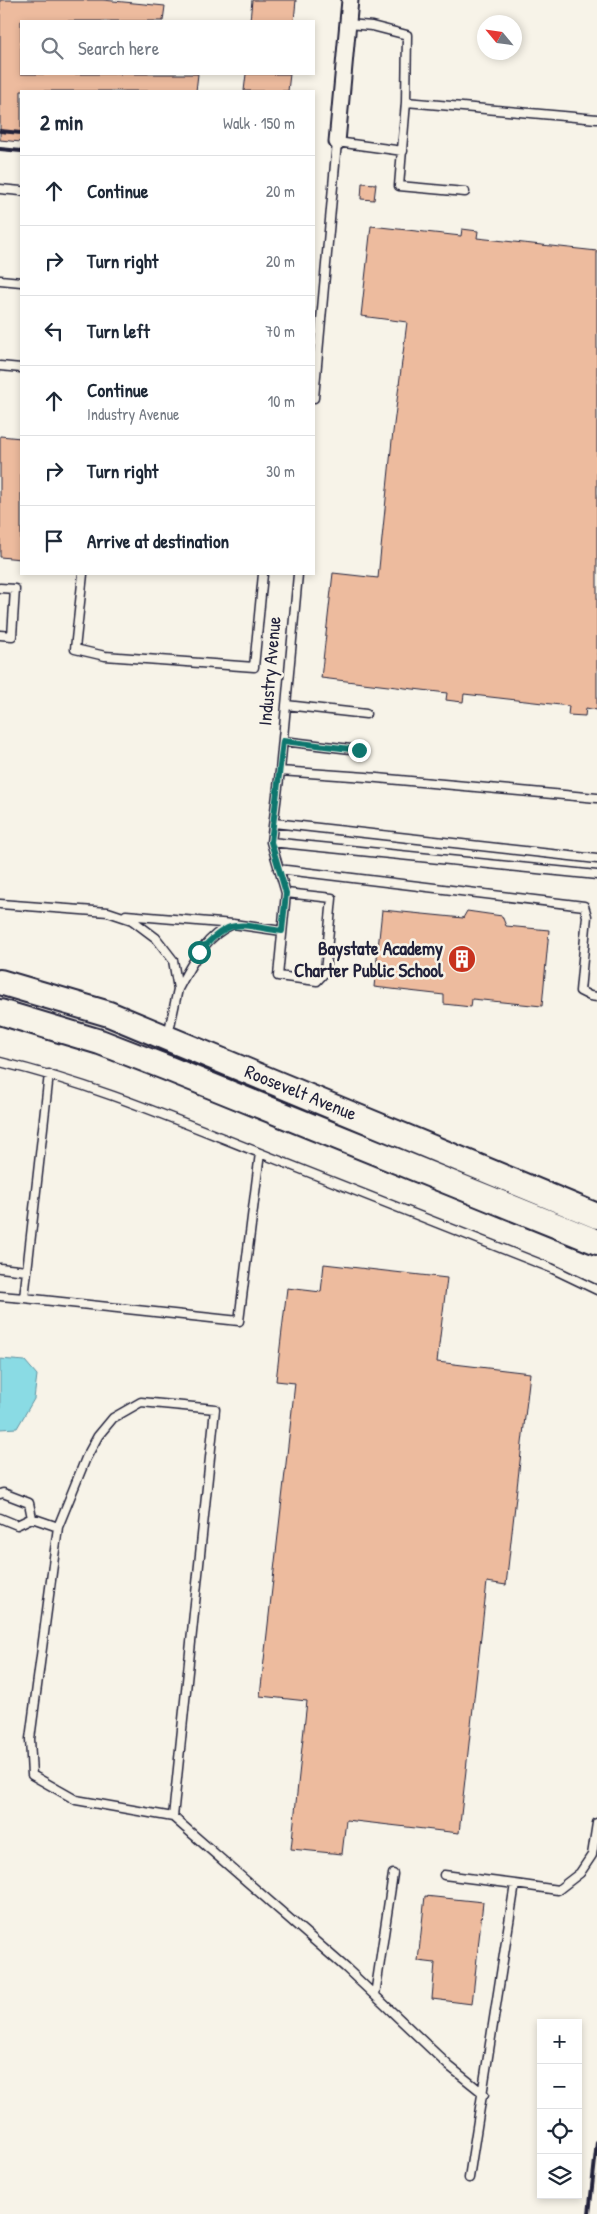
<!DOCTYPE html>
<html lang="en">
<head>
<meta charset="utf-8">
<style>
	body { margin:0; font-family:"Patrick Hand",sans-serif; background:#f6f6f7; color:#1f2937 }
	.controls { position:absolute; right:15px; bottom:15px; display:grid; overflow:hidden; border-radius:0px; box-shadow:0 2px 8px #0003 }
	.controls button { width:45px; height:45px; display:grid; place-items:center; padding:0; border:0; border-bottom:1px solid #e0e1e3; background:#fff; color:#1f2937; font:25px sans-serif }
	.compass { position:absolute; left:477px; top:15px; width:45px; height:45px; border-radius:50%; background:#fff; box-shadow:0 2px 8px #0003; rotate:299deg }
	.stop { position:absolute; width:15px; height:15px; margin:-11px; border:4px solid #0f766e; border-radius:50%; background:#fff }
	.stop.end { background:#0f766e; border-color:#fff; box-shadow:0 1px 5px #0008 }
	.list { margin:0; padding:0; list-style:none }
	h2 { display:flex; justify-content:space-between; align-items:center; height:65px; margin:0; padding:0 20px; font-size:21px }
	h2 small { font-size:16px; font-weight:400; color:#747a83 }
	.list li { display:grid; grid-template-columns:32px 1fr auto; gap:15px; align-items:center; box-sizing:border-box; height:70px; padding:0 20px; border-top:1px solid #e0e1e3 }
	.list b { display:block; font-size:19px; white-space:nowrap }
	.list p { margin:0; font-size:16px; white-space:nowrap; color:#747a83 }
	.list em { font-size:16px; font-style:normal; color:#747a83 }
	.icon { flex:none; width:28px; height:28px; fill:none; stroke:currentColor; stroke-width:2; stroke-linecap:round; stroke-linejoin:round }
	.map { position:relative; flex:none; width:597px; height:2214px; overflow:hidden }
	.search { position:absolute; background:#fff; box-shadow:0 2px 8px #0003; left:20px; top:20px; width:295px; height:55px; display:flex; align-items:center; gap:12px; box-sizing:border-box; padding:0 18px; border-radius:0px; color:#747a83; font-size:19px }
	.panel { position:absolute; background:#fff; box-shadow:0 2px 8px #0003; left:20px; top:90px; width:295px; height:485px; border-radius:0px }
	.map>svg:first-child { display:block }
</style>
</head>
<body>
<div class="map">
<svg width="597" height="2214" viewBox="0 0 597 2214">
	<rect width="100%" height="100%" fill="#f7f3e8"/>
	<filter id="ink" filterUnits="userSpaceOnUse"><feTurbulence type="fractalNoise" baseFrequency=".02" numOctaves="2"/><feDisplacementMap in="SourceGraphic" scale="10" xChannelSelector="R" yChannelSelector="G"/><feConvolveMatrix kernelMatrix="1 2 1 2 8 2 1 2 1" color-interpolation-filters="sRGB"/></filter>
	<g filter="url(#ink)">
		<!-- water -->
		<path fill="#8adbe4" stroke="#6091a0" d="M0 1359 25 1361 37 1375 34 1399 17 1428 0 1429Z"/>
		<!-- building -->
		<path fill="#edbb9e" stroke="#22223b" d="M0 0H103L165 6 163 21H21V74H198L196 91H21V142L0 140Z
			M252 0H296L294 21H250Z
			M246 74H290L288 91H244Z
			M362 183 376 184 374 200 361 199Z
			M371 226 461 236 462 229 478 231 477 238 597 251V710L586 708 585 716 568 715 569 706 464 694 463 702 454 701 446 700 447 693 321 678 333 573 378 578 392 440 407 322 361 316Z
			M0 436 21 438V559L0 557Z
			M382 910 463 918 467 911 502 916 506 926 549 930 542 1006 472 999 471 1007 444 1004V995L374 987Z
			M324 1264 447 1278 437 1362 530 1373 506 1585 487 1582 459 1833 346 1820 342 1854 291 1849 307 1701 260 1696 295 1383 276 1381 287 1288 321 1292Z
			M425 1896 483 1902 472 2004 432 1999 435 1963 418 1961Z"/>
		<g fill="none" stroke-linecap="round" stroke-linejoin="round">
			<defs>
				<path id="lane" d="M348 24 372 26 407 35 406 102 399 186 465 192
					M406 102 597 119
					M0 189 21 191
					M0 280 21 282
					M0 366 21 368
					M314 398 337 142 403 151
					M83 574 75 649 105 656 254 667 263 574
					M298 574 280 771 271 842 597 875
					M0 588 15 589 12 636 0 635
					M286 705 366 714
					M283 741 359 750
					M280 771 366 777 597 798
					M274 823 597 859
					M271 842 286 893 278 976 317 981 325 972 332 898 286 893
					M278 869 584 906 587 916 580 991 590 996 597 997
					M0 904 108 912 132 920 156 938 173 960 178 989C192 963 205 936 233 924
					M126 915 233 924 282 931
					M168 1035 178 989
					M0 1062C90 1083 174 1119 260 1153L239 1321 24 1298 49 1074
					M260 1153 551 1268 597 1290
					M0 1268 27 1271
					M0 1296 24 1298
					M0 1494 3 1493 29 1503 32 1518
					M0 1518 17 1525 32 1518 58 1527 30 1739 32 1775 76 1800 173 1817 346 1968 449 2066 484 2094
					M58 1527 86 1458 98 1436 113 1418 141 1402 215 1409 173 1817
					M444 1875 515 1884 469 2178
					M515 1884 558 1890 580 1873 592 1855 597 1823
					M375 1995 393 1874"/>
				<path id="street" d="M337 142 350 0"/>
				<path id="primary" d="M0 982 109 1014 597 1216
					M0 1012 100 1042 167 1068 597 1242"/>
			</defs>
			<!-- lane casing -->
			<use href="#lane" stroke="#22223b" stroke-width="11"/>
			<!-- street casing -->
			<use href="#street" stroke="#22223b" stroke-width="19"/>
			<!-- primary casing -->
			<use href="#primary" stroke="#22223b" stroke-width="28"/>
			<!-- lane -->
			<use href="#lane" stroke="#f7f3e8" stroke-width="8"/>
			<!-- street -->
			<use href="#street" stroke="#f7f3e8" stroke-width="15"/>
			<!-- primary -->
			<use href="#primary" stroke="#f7f3e8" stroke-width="24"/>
			<!-- rail -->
			<path stroke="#22223b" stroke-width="4" d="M0 131 21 133
				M0 149 21 151
				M589 2214 597 2142"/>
		</g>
	</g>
	<g fill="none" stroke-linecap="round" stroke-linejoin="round" filter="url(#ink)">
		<!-- route -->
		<path stroke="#0f766e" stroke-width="6" d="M199 952C232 916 237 925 282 931L286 893 271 842 283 741 359 750"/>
	</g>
	<!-- icons -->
	<defs>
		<symbol id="building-disc" viewBox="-11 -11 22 22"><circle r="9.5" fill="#c8321e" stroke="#f7f3e8"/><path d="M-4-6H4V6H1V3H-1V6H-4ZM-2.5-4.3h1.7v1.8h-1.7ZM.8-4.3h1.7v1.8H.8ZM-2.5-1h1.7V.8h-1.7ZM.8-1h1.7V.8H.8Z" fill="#fff"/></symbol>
	</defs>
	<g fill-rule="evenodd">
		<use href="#building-disc" x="446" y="943" width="32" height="32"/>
	</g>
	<g text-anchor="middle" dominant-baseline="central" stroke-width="5" stroke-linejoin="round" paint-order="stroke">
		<!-- street labels -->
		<g font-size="19" fill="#22223b" stroke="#f7f3e8">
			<text transform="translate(269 671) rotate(-85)">Industry Avenue</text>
			<text transform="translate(301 1092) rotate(22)">Roosevelt Avenue</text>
		</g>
		<!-- poi labels -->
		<g font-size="19" font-weight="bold" fill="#22223b" stroke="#f7f3e8" text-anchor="end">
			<text x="443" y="948">Baystate Academy<tspan x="443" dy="22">Charter Public School</tspan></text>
		</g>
	</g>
</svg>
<div class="controls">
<button>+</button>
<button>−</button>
<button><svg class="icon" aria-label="locate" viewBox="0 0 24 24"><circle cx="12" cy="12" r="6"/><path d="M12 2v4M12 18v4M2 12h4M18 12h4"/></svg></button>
<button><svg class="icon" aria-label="layers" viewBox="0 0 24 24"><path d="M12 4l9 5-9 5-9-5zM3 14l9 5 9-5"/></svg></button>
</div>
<svg class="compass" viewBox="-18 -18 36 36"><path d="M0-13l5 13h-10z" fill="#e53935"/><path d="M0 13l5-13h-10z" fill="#747a83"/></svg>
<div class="stop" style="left:199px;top:952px"></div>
<div class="stop end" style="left:359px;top:750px"></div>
<div class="search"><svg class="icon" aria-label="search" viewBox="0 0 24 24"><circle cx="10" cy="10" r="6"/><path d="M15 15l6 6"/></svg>Search here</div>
<section class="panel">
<h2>2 min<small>Walk · 150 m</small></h2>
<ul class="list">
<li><svg class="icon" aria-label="ahead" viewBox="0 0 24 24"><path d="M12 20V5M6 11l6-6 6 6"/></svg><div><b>Continue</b></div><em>20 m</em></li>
<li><svg class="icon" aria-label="right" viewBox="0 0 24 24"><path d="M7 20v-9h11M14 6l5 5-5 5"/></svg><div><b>Turn right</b></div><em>20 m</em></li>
<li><svg class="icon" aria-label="left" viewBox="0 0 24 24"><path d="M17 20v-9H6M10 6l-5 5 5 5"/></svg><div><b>Turn left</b></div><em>70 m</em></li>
<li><svg class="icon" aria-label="ahead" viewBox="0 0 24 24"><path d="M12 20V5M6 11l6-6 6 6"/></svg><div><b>Continue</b><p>Industry Avenue</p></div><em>10 m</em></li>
<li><svg class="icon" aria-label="right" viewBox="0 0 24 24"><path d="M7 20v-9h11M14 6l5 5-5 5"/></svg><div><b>Turn right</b></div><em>30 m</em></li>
<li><svg class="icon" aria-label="arrive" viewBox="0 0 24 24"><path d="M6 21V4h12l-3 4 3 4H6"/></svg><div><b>Arrive at destination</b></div></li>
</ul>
</section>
</div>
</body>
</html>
